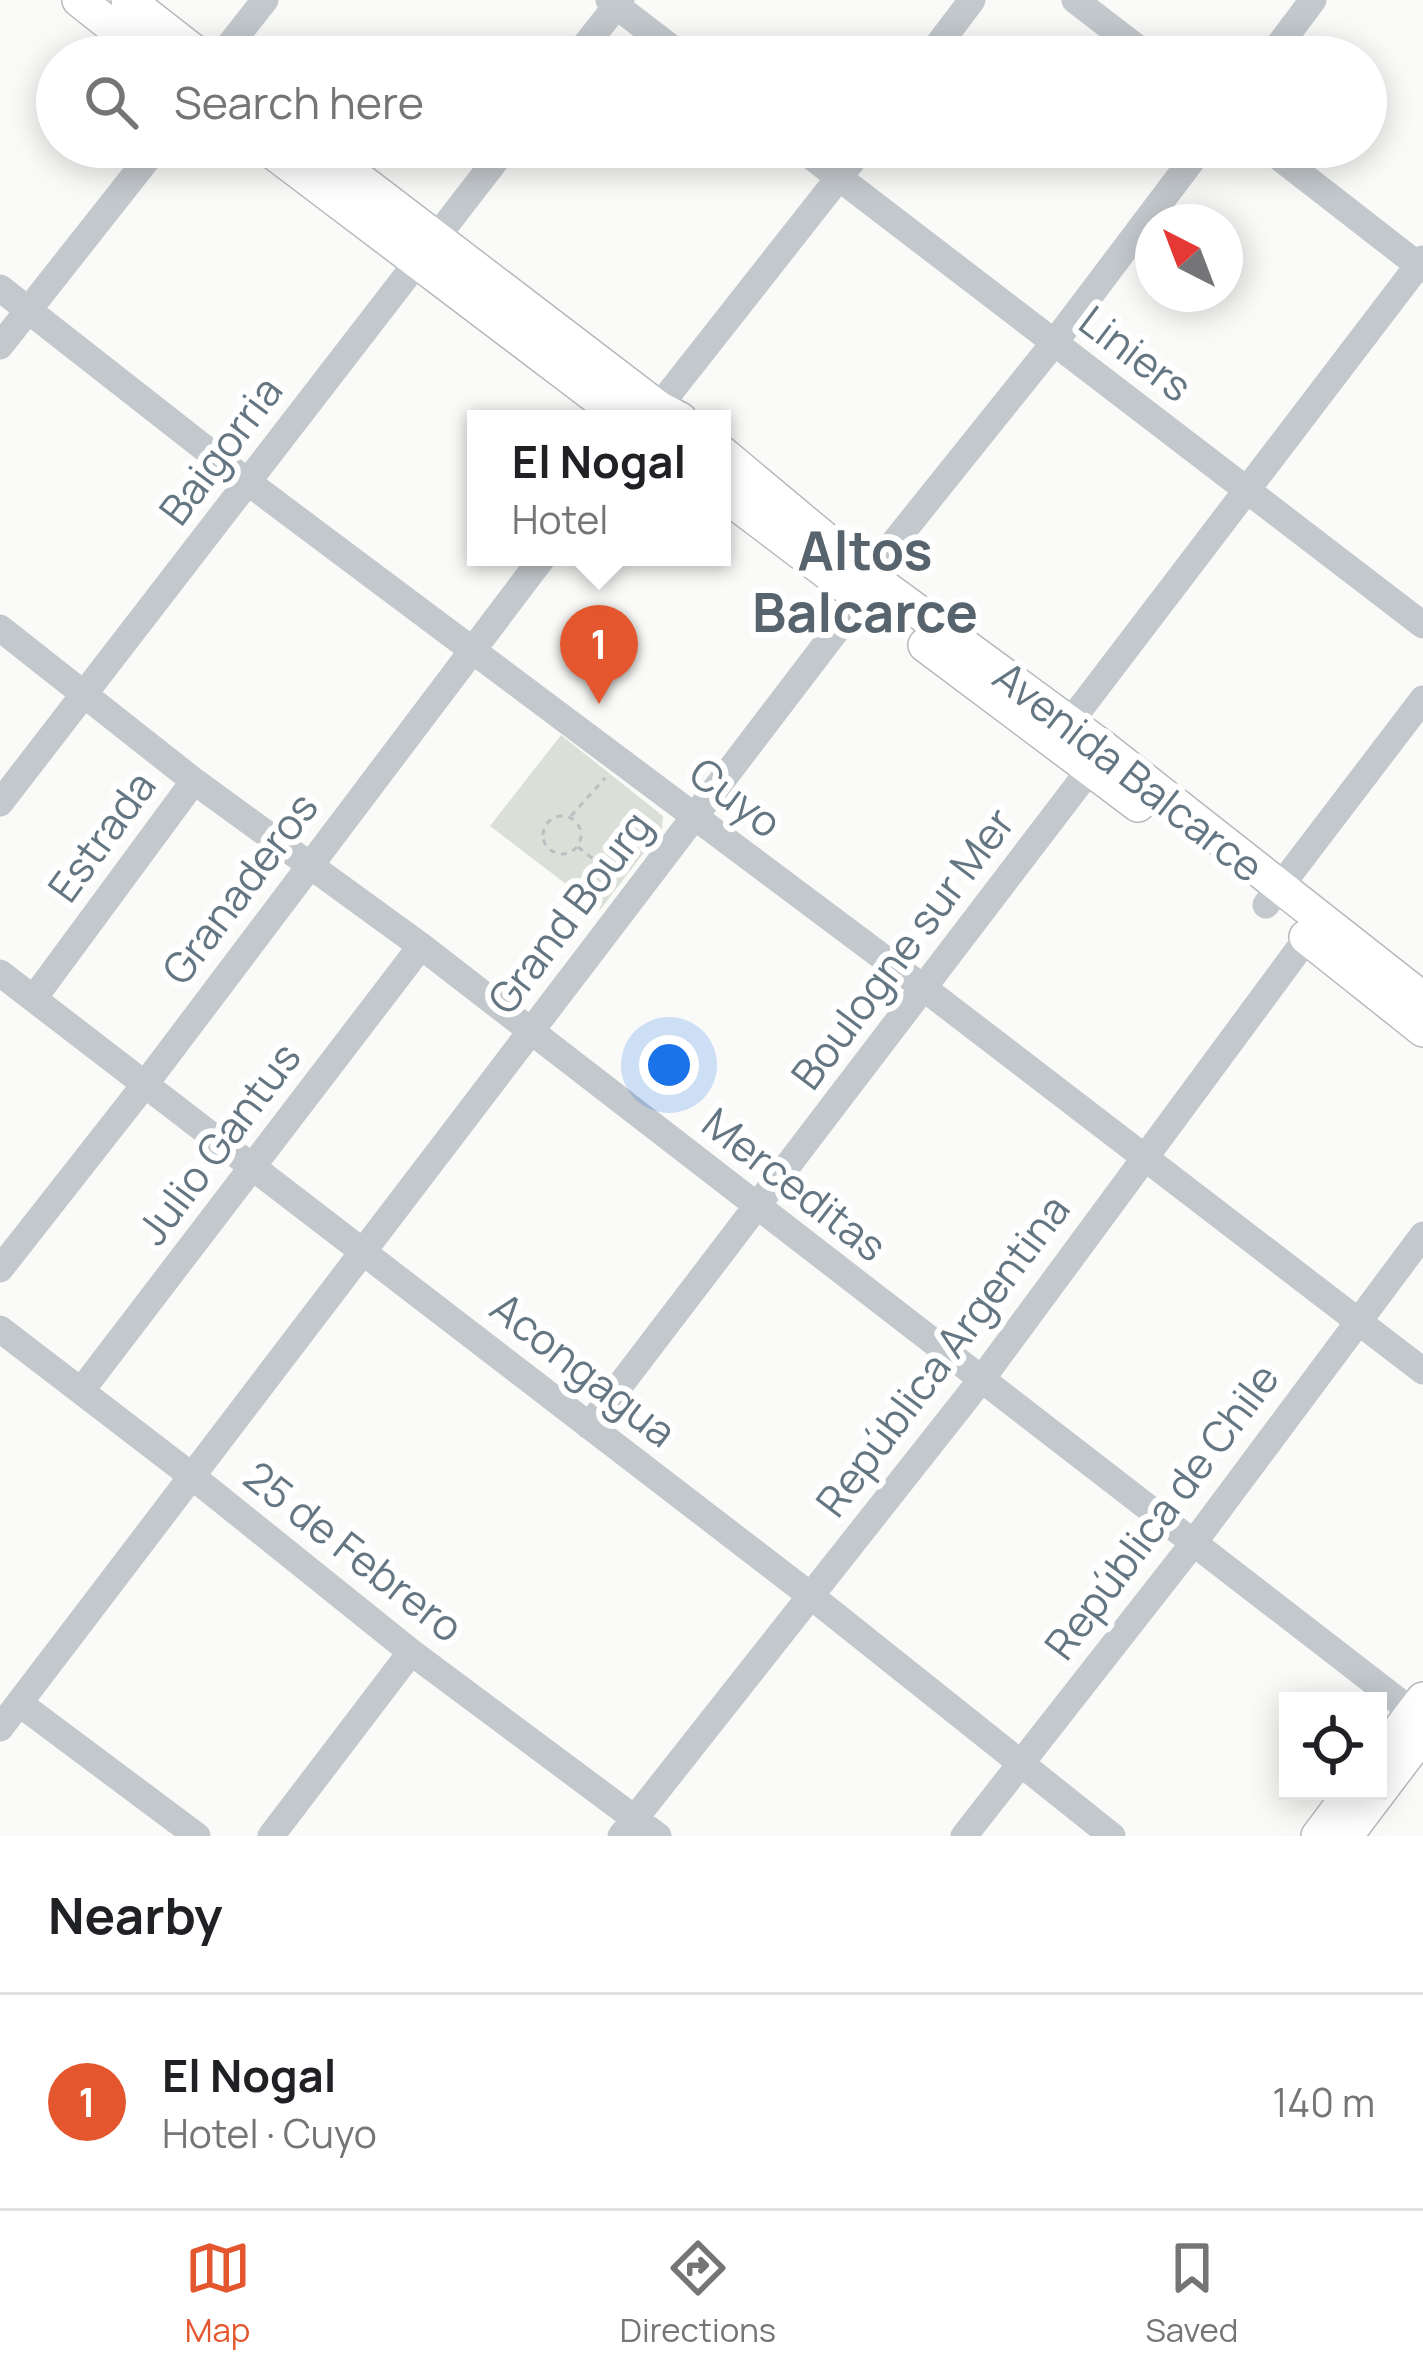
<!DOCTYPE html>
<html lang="en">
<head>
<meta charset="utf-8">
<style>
	body { margin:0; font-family:Manrope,sans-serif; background:#f2f2f2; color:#202124 }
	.controls { position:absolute; right:36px; bottom:36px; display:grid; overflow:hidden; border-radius:0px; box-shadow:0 6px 30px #0003 }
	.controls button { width:108px; height:108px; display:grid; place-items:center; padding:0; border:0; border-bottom:3px solid #e0e0e0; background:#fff; color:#202124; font:60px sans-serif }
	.compass { position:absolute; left:1135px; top:204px; width:108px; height:108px; border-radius:50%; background:#fff; box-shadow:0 6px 30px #0003; rotate:318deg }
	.you { position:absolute; left:669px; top:1065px; width:42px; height:42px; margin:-30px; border:9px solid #fff; border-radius:50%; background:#1a73e8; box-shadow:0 0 0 18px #1a73e833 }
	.badge { display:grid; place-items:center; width:78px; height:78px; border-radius:50%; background:#e4572e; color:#fff; font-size:39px; font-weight:700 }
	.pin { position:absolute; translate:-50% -99px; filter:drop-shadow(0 3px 6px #0008) }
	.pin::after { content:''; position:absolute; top:63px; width:42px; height:36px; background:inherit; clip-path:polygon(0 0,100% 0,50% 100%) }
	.popup { position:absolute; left:467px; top:410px; width:264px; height:156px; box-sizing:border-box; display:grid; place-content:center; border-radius:0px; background:#fff; filter:drop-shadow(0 3px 9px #0005); font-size:39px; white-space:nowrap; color:#757577 }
	.popup b { font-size:45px; color:#202124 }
	.popup::after { content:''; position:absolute; left:50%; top:100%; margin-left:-24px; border:24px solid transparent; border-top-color:#fff }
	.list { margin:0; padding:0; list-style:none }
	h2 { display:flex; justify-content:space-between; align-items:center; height:156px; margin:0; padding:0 48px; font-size:51px }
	h2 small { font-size:39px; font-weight:400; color:#757577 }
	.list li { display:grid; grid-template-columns:78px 1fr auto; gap:36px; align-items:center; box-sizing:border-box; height:216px; padding:0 48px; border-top:3px solid #e0e0e0 }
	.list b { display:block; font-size:45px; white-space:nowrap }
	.list p { margin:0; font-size:39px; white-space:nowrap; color:#757577 }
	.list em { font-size:39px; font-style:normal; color:#757577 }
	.icon { flex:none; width:66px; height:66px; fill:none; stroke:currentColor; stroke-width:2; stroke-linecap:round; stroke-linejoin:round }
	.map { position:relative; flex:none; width:1423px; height:1836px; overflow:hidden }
	.search { position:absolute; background:#fff; box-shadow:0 6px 30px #0003; left:36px; right:36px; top:36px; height:132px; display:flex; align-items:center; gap:30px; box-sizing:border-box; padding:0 42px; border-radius:66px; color:#757577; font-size:45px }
	.sheet { height:372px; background:#fff }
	nav { display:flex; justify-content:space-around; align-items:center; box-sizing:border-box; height:168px; border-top:3px solid #e0e0e0; background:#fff; font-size:33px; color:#757577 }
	nav a { display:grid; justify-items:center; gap:6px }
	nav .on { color:#e4572e }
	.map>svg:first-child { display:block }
</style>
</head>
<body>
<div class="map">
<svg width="1423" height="1836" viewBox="0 0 1423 1836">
	<rect width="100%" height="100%" fill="#fafaf8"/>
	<!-- green -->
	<path fill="#dadfd7" d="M561 735 663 816 662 829 600 910 490 826Z"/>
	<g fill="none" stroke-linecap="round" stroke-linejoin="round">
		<defs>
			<path id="major" d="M79 0 151 57
				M128 0 201 57
				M266 147 625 419
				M317 147 659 408 680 419
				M722 453 868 575 1100 745 1423 999
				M722 493 878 611
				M925 645 1138 805
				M1306 937 1423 1030
				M1384 1750 1423 1699
				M1318 1836 1351 1792
				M1346 1836 1423 1734"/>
		</defs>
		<!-- major casing -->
		<use href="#major" stroke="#b5babe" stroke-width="36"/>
		<!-- path -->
		<path stroke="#bbbfc2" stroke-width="3" stroke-dasharray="6 6" stroke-linecap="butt" d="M571 816 605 778
			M543 835a19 19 0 1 1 38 0a19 19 0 1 1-38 0Z
			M578 847 617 878"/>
		<!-- minor -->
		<path stroke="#c3c8cc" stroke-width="27" d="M609 0 683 57
			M1075 0 1149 57
			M220 57 265 0
			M576 57 621 0
			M929 57 972 0
			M1270 57 1313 0
			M799 147 1423 625
			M1266 147 1423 269
			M0 288 249 483 925 989 1423 1371
			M0 346 157 147
			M649 419 863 147
			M0 628 194 781 421 946 1423 1720
			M1070 722 1423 259
			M0 803 506 147
			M1266 905 1423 699
			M0 973 811 1596 1112 1836
			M34 998 194 781
			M0 1269 146 1083 543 557
			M0 1329 193 1477 411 1652 658 1836
			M81 1391 421 946
			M589 1426 1091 768 1096 755
			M19 1703 197 1836
			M0 1728 861 598 868 575 1054 343 1202 147
			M271 1836 411 1652
			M621 1836 981 1380 1307 938 1313 921
			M964 1836 1192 1545 1423 1235"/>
		<!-- major -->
		<use href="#major" stroke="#fff" stroke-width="33"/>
	</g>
	<g text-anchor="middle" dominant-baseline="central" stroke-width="12" stroke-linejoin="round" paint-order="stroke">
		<!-- street labels -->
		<g font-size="42" fill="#657683" stroke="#fff">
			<text transform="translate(1136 353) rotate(37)">Liniers</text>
			<text transform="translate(220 450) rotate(-53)">Baigorria</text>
			<text transform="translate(1129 771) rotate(38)">Avenida Balcarce</text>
			<text transform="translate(736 797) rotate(37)">Cuyo</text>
			<text transform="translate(101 836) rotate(-54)">Estrada</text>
			<text transform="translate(239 888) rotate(-53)">Granaderos</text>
			<text transform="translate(569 912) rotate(-53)">Grand Bourg</text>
			<text transform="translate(902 948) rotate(-53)">Boulogne sur Mer</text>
			<text transform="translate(218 1143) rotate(-53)">Julio Gantus</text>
			<text transform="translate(795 1184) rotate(38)">Merceditas</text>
			<text transform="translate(942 1355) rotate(-53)">República Argentina</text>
			<text transform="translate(584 1369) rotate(38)">Acongagua</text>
			<text transform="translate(1161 1511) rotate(-53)">República de Chile</text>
			<text transform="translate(354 1551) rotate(38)">25 de Febrero</text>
		</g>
		<!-- district labels -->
		<g font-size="54" font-weight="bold" fill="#57646e" stroke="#fff">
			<text x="865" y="549">Altos<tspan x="865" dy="62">Balcarce</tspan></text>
		</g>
	</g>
</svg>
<div class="controls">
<button><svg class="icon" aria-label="locate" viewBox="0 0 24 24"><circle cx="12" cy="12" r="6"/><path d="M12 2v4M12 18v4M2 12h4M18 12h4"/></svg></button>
</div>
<svg class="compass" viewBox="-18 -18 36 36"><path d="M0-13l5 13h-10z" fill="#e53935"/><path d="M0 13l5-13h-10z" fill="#757577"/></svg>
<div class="you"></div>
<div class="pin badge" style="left:599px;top:704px">1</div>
<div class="popup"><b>El Nogal</b>Hotel</div>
<div class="search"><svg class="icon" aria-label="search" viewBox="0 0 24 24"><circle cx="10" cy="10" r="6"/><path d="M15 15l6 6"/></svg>Search here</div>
</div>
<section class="sheet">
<h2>Nearby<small></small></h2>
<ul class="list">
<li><span class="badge">1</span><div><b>El Nogal</b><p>Hotel · Cuyo</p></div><em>140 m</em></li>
</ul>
</section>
<nav>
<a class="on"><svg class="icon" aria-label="map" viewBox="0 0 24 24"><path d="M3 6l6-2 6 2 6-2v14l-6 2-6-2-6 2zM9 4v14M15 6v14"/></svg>Map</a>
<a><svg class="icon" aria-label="directions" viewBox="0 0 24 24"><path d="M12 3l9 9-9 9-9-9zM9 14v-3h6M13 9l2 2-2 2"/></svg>Directions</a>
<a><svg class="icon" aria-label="saved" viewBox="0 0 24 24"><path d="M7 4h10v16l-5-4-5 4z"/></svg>Saved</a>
</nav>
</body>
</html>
